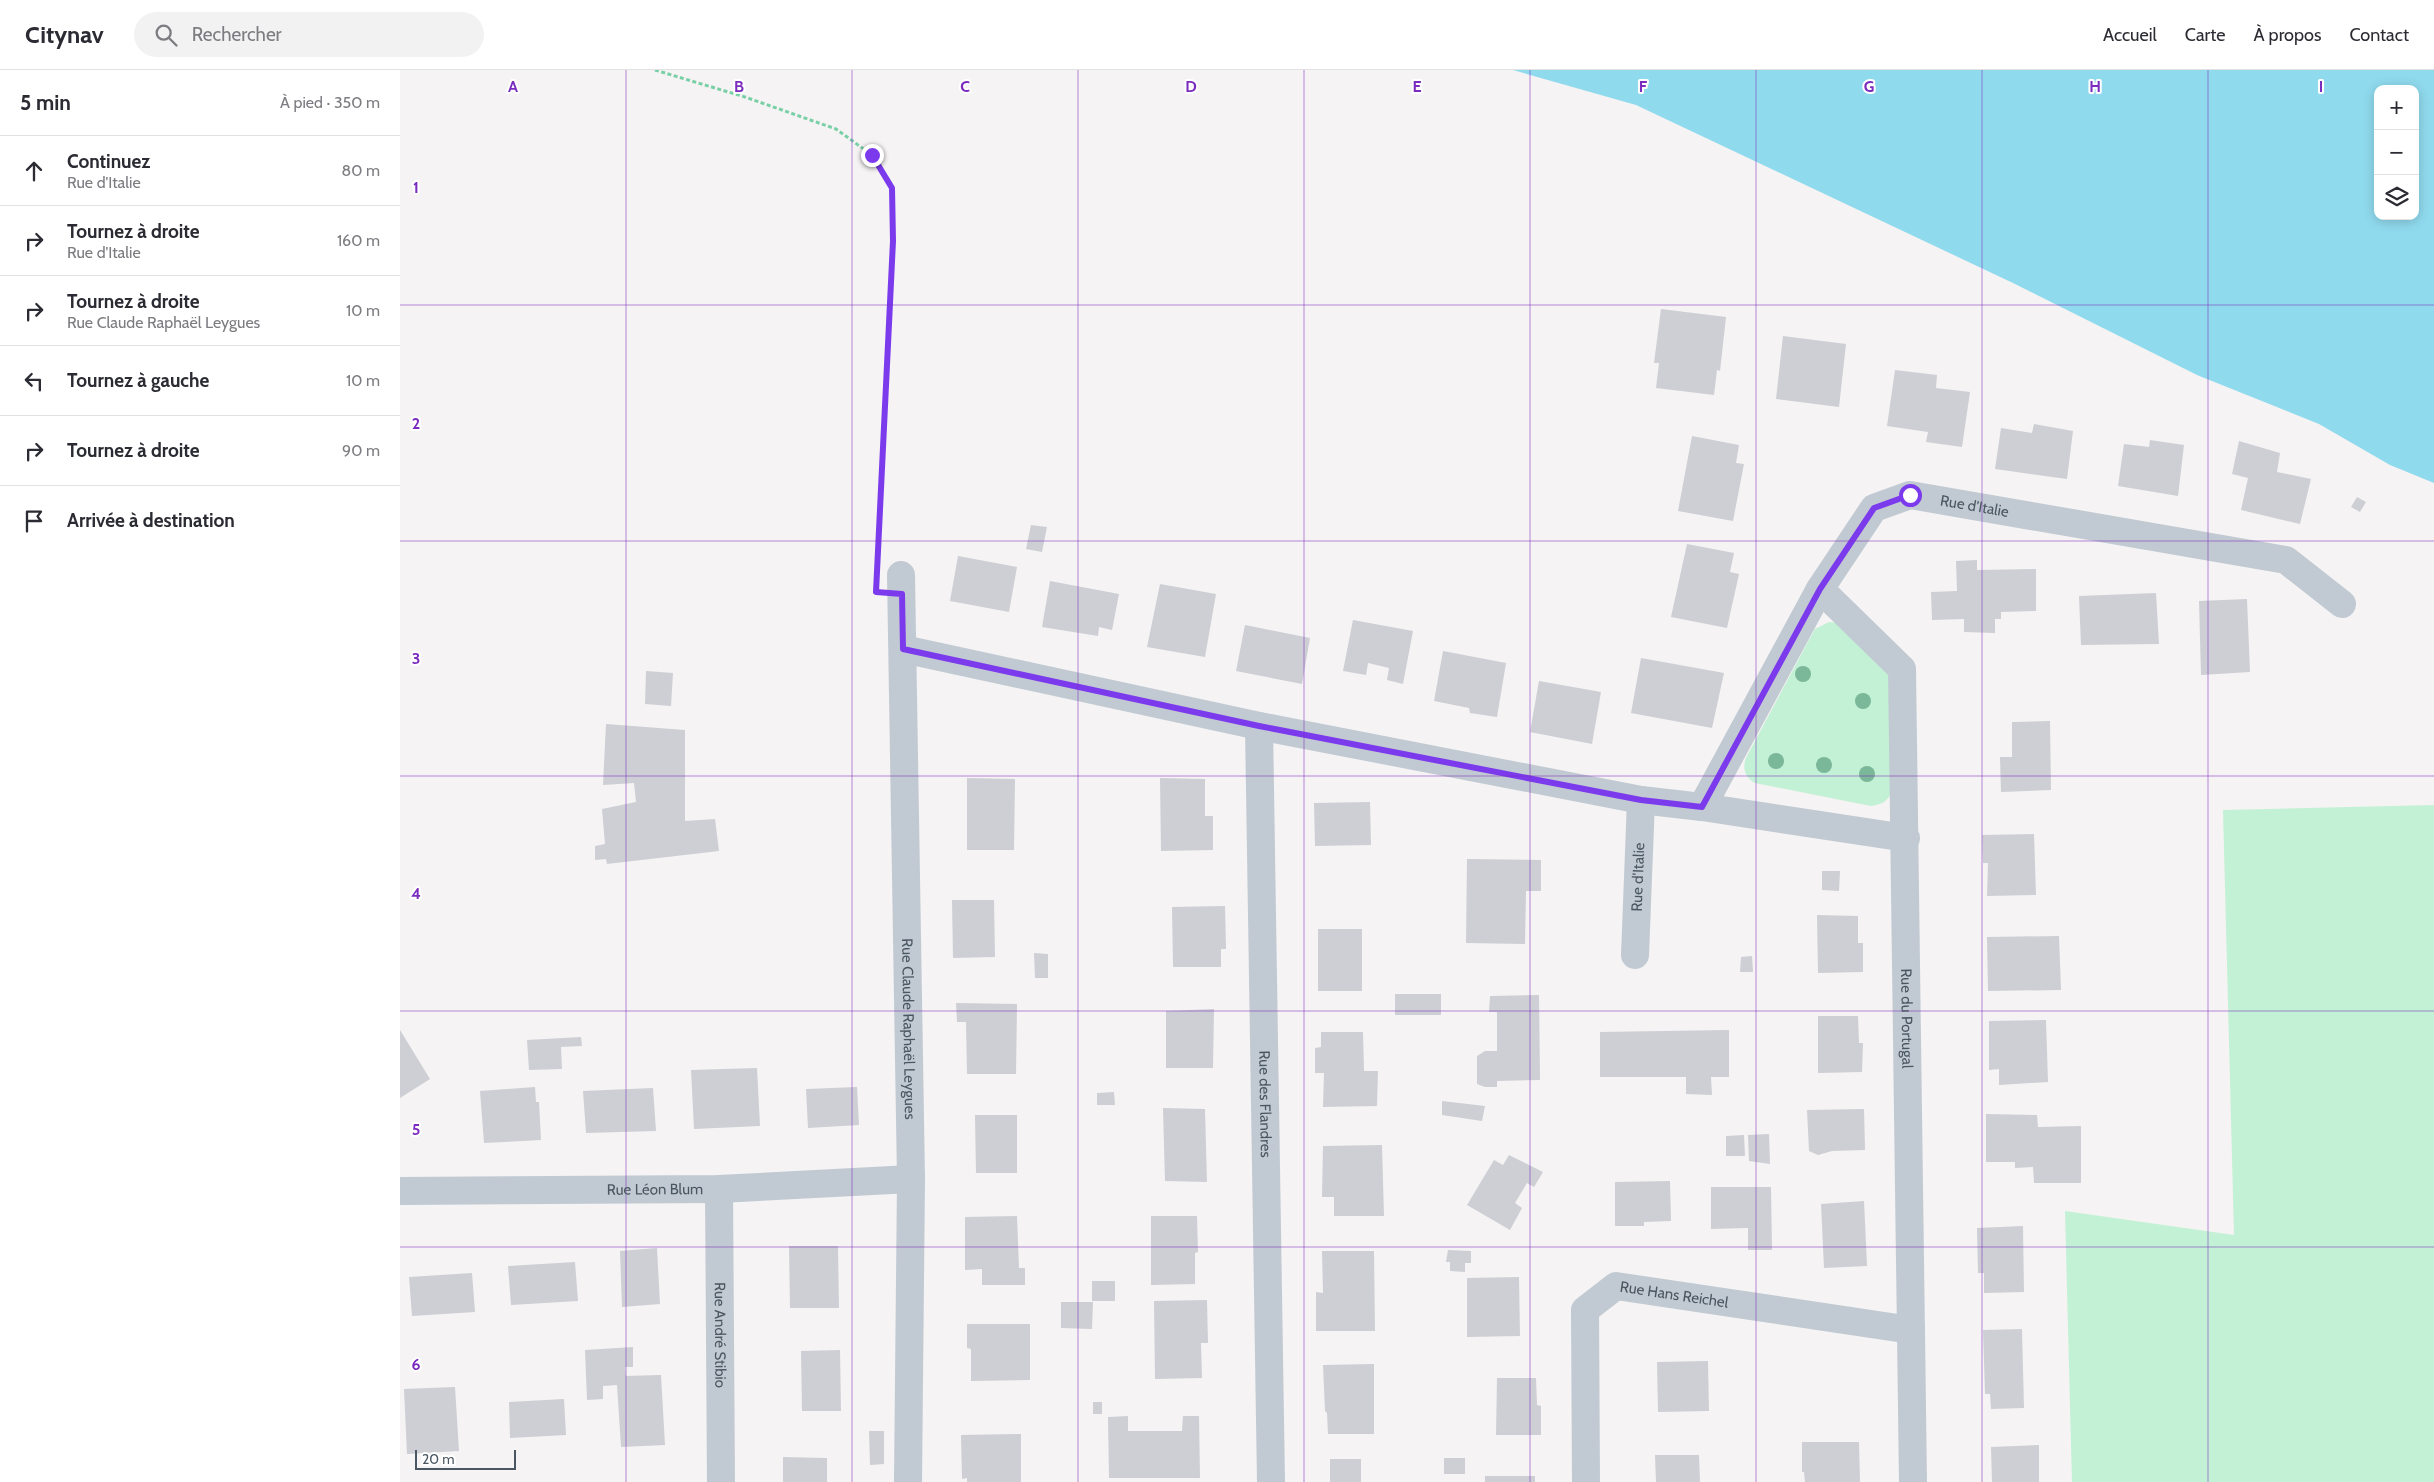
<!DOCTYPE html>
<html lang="fr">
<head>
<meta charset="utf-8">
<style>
	body { margin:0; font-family:Cabin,sans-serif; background:#f2f2f3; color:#2b2b33 }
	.controls { position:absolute; right:15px; top:15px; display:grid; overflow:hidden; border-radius:10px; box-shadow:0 2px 12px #0003 }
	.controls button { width:45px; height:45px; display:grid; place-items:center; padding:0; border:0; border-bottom:1px solid #e1e1e2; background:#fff; color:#2b2b33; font:25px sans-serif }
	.scale { position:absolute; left:15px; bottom:12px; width:101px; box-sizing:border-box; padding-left:5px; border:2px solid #4a5661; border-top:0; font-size:14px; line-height:18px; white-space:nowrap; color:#4a5661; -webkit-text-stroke:4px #fff; paint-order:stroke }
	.stop { position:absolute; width:15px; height:15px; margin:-11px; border:4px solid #7c3aed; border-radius:50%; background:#fff }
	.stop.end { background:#7c3aed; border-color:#fff; box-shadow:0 1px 5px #0008 }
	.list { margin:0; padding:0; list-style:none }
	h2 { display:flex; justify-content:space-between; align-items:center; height:65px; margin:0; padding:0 20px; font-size:21px }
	h2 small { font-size:16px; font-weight:400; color:#7c7c81 }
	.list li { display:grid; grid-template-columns:32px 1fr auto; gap:15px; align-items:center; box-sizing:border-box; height:70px; padding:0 20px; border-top:1px solid #e1e1e2 }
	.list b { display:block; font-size:19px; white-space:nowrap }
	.list p { margin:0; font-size:16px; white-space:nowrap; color:#7c7c81 }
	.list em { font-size:16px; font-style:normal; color:#7c7c81 }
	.icon { flex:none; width:28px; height:28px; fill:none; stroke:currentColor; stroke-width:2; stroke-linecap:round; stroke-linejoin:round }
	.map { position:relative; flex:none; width:2034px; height:1412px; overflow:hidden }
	header { display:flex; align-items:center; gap:30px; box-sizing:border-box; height:70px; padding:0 25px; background:#fff; border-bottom:1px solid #e1e1e2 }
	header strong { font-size:24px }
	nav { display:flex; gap:28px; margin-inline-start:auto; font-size:18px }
	.search { width:350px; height:45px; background:#f2f2f3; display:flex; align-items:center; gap:12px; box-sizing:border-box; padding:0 18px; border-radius:28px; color:#7c7c81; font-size:19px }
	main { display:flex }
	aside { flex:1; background:#fff }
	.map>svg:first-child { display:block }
</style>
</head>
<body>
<header>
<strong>Citynav</strong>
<div class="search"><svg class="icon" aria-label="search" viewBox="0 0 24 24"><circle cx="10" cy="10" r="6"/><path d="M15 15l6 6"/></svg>Rechercher</div>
<nav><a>Accueil</a><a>Carte</a><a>À propos</a><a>Contact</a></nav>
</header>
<main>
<aside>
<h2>5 min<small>À pied · 350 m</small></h2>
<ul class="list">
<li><svg class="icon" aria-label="ahead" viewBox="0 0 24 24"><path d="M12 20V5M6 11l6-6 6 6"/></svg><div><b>Continuez</b><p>Rue d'Italie</p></div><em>80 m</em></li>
<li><svg class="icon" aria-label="right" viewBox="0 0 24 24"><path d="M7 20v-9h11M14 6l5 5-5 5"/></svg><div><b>Tournez à droite</b><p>Rue d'Italie</p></div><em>160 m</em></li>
<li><svg class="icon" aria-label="right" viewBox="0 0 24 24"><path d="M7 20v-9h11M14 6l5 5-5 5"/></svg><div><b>Tournez à droite</b><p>Rue Claude Raphaël Leygues</p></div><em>10 m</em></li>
<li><svg class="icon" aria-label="left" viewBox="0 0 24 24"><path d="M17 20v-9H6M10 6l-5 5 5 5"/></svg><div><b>Tournez à gauche</b></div><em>10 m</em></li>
<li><svg class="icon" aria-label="right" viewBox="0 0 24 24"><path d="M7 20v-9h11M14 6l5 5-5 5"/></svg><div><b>Tournez à droite</b></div><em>90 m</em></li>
<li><svg class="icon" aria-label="arrive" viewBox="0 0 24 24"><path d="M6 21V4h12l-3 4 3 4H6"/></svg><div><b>Arrivée à destination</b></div></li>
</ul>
</aside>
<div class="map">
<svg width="2034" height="1412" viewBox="0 0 2034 1412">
	<rect width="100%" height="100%" fill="#f5f3f3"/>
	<!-- green -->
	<path fill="#c3f1d5" d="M1429 552 1439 553 1491 602 1492 721C1487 732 1483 734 1471 736L1355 713C1345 707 1342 699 1346 688L1410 568 1415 559Z
		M2034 735V1412H1672L1665 1141 1834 1165 1823 740Z"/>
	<!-- water -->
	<path fill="#90daee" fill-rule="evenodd" d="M1113 0H2034V413L1990 395 1919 354 1797 305 1613 213 1236 35ZM1978 19H2015V146H1978Z"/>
	<!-- building -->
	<path fill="#cdcfd5" d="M1261 239 1326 247 1320 301 1317 300 1314 325 1256 318 1259 293H1254Z
		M1383 266 1446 274 1439 337 1376 329Z
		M1495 300 1537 305 1536 318 1570 322 1562 377 1526 372 1528 362 1487 356Z
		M1634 354 1673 361 1667 409 1595 399 1601 358 1632 363Z
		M1292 366 1339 375 1336 393 1344 394 1333 451 1278 441Z
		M1750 370 1784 375 1778 426 1718 416 1724 374 1749 377Z
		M1839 371 1880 383 1877 402 1911 409 1900 454 1841 440 1848 408 1832 404Z
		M1957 427 1966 432 1960 442 1951 437Z
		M631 455 647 457 642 482 626 479Z
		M1287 474 1334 483 1330 502 1339 504 1327 558 1271 547Z
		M558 486 617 497 609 542 550 531Z
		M1577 490V500L1636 499V541L1601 542V549H1595V563L1564 562V549L1532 550 1531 522 1557 521 1556 491Z
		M650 511 719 524 712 560 699 557 698 566 642 557Z
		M760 514 816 524 805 587 747 577Z
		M1756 523 1759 574 1681 575 1679 526Z
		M1847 529 1850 602 1801 605 1799 531Z
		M953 550 1013 561 1003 614 987 610 989 598 968 593 966 605 943 601Z
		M845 555 910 568 902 614 836 601Z
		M1043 581 1106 593 1097 647 1070 643 1069 638 1034 631Z
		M1241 588 1324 603 1312 658 1231 643Z
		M246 601 273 603 271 636 245 634Z
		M1139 611 1201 622 1192 674 1130 662Z
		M1650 651 1651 720 1601 722 1600 687H1612V652Z
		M206 654 285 660V751L315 749 319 781 207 794 206 789 195 790V776L205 774 202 739 236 732 234 713 203 715Z
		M567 708 615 709 614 780H567Z
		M760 708 805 709V746H813V780L761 781Z
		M970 732 971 775 915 776 914 733Z
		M1634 764 1636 825 1587 826 1588 793H1583L1582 765Z
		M1067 789 1141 790V821H1126L1125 874 1066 873Z
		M1422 801H1440L1439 821 1422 820Z
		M552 830H594L595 887 553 888Z
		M825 836 826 879H821V897H773L772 837Z
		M1417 845 1458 846V873H1463V902L1418 903Z
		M918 859H962V921H918Z
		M1659 866 1661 920 1588 921 1587 867Z
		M634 883 648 884V908H635Z
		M1352 886 1353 902H1340L1341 887Z
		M995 924H1041V945H995Z
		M1139 925 1140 1010 1097 1011V1017H1085L1077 1014V986L1085 981H1097V942H1089L1090 926Z
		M556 933 617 934 616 1004H567L566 952H557Z
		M814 939 813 998H766V941Z
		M1418 946H1458L1459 973H1463L1462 1002 1418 1003Z
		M1646 950 1648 1012 1599 1015V999L1589 1000V951Z
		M0 960 30 1009 0 1028Z
		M1329 960V1007H1311L1312 1025 1286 1024V1007H1200V962Z
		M921 962H963L964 1001H978L977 1036 923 1037 924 1003H915V978L921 977Z
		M181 967 182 976 161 977 162 999 129 1000 127 970Z
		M357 998 360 1056 294 1059 291 1000Z
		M135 1017 136 1032H139L141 1070 84 1073 80 1021Z
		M457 1017 459 1055 408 1058 406 1019Z
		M253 1018 256 1061 186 1063 183 1021Z
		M714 1022 715 1035H697V1023Z
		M1042 1031 1085 1036 1082 1051 1042 1045Z
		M763 1038 805 1039 807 1112 765 1111Z
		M1464 1039 1465 1080 1432 1081 1418 1085 1409 1081 1407 1040Z
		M1586 1044 1637 1045 1638 1057 1681 1056V1113H1634L1633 1097 1615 1098V1092H1586Z
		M575 1045H617V1103H576Z
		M1369 1064 1370 1094 1349 1091 1348 1065Z
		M1344 1065 1345 1086H1326V1066Z
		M982 1075 984 1146H934V1127H922L923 1076Z
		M1109 1085 1143 1102 1134 1117 1127 1113 1115 1133 1122 1138 1110 1160 1067 1135 1094 1090 1103 1095Z
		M1270 1111 1271 1151 1244 1152V1156H1215V1112Z
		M1311 1117H1371L1372 1180H1348V1158L1311 1159Z
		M1464 1131 1467 1196 1424 1198 1421 1134Z
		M617 1146 619 1198H625V1215H582V1199L565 1200V1147Z
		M751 1146H797L798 1182 795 1183V1214L751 1215Z
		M1623 1156 1624 1222 1584 1223V1203H1578L1577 1158Z
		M389 1176H438L439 1238H390Z
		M257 1178 260 1234 222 1237 220 1181Z
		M1048 1180 1071 1181V1193H1065V1202L1050 1201V1192H1046Z
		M922 1181H974L975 1261H916V1222L923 1223Z
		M175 1192 178 1231 111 1235 108 1196Z
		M72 1203 75 1242 12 1246 9 1207Z
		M1119 1207 1120 1266 1067 1267V1208Z
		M692 1211H715V1231H692Z
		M807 1230 808 1273H801L802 1308 755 1309 754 1231Z
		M661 1232H693L692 1259 661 1258Z
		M567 1254H630V1310L571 1311V1279L567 1278Z
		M1622 1259 1624 1338 1591 1339 1590 1324H1585L1583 1260Z
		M233 1277V1297H225L226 1306 261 1305 265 1375 221 1377 217 1315 203 1316V1329L187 1330 185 1280Z
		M440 1280 441 1341H402L401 1281Z
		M1308 1291 1309 1341 1258 1342 1257 1292Z
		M974 1294V1364H928L927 1343 925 1341 923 1295Z
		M1097 1308H1136L1137 1335 1141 1336V1365H1096Z
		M55 1317 59 1381 7 1384 4 1319Z
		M164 1329 166 1365 110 1368 109 1332Z
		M693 1332H702V1344H693Z
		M728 1346V1361H782L783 1346H799L800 1408H709L708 1347Z
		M469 1361H484V1394L470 1395Z
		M621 1364V1412H567V1408L562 1409 561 1365Z
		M1402 1372H1459L1460 1412H1405L1404 1402H1402Z
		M1639 1375V1412H1592L1591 1377Z
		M1255 1385H1299L1300 1412H1256Z
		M383 1387 427 1388V1412H383Z
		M1044 1388H1065V1404H1044Z
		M930 1389H961V1412H930Z
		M1085 1406H1135V1412H1085Z"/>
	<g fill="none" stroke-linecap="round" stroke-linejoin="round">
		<!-- path -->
		<path stroke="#7ad0a6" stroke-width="3" stroke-dasharray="4 2.5" stroke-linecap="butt" d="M255 0 345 27 436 59 472 85 492 118 493 171 478 484"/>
		<!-- minor -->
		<g stroke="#c1cad2" stroke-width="28">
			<path id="s1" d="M501 505 511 1109 508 1412"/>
			<path id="s2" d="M1420 519 1502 599 1513 1412"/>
			<path d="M503 579 859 656 1241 730 1302 737 1506 768"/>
			<path id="s3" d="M859 656 871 1412"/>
			<path id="s4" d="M1302 737 1420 519 1474 438 1510 425 1886 490 1942 534"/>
			<path id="s5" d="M1235 885 1241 730"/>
			<path id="s6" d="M319 1119 321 1412"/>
			<path id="s7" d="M0 1121 319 1119 511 1109"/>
			<path id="s8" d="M1186 1412 1185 1240 1216 1216 1511 1260"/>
		</g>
	</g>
	<!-- trees -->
	<g fill="#7bb799">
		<circle cx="1403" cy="604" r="8"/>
		<circle cx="1463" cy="631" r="8"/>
		<circle cx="1376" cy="691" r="8"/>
		<circle cx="1424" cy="695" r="8"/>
		<circle cx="1467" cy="704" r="8"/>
	</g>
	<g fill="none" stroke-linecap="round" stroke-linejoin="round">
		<!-- route -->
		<path stroke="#7c3aed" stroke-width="6" d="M472 85 492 118 493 171 476 522 502 524 503 579 859 656 1241 730 1302 737 1420 519 1474 438 1510 425"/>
	</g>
	<!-- grid -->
	<path fill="none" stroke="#7b2cbf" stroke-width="1" stroke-opacity="0.55" d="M226 0V1412M452 0V1412M678 0V1412M904 0V1412M1130 0V1412M1356 0V1412M1582 0V1412M1808 0V1412M0 235H2034M0 471H2034M0 706H2034M0 941H2034M0 1177H2034"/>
	<g text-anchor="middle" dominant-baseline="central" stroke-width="4" stroke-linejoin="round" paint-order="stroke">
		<!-- street labels -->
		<g font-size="15" fill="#4a5661" stroke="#fff">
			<text stroke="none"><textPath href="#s4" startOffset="449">Rue d'Italie</textPath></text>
			<text stroke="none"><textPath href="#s5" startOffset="78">Rue d'Italie</textPath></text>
			<text stroke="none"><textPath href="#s2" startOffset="464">Rue du Portugal</textPath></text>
			<text stroke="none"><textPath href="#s1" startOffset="454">Rue Claude Raphaël Leygues</textPath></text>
			<text stroke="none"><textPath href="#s3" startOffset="378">Rue des Flandres</textPath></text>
			<text stroke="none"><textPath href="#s7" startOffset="255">Rue Léon Blum</textPath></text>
			<text stroke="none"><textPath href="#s8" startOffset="270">Rue Hans Reichel</textPath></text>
			<text stroke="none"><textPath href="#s6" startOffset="146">Rue André Stibio</textPath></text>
		</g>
	</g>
	<g font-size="16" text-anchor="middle" font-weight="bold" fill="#7b2cbf" stroke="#fff" stroke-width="4" stroke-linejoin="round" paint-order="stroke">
		<text x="113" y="22">A</text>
		<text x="339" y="22">B</text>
		<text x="565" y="22">C</text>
		<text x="791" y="22">D</text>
		<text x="1017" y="22">E</text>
		<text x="1243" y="22">F</text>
		<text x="1469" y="22">G</text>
		<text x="1695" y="22">H</text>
		<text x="1921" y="22">I</text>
		<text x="16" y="123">1</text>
		<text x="16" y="359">2</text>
		<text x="16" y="594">3</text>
		<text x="16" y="829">4</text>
		<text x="16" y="1065">5</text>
		<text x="16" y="1300">6</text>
	</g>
</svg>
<div class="controls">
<button>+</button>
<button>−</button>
<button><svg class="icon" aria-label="layers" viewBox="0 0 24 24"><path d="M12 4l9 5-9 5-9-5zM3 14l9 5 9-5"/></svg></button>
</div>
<div class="scale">20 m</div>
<div class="stop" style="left:1510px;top:425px"></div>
<div class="stop end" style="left:472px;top:85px"></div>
</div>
</main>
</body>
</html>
